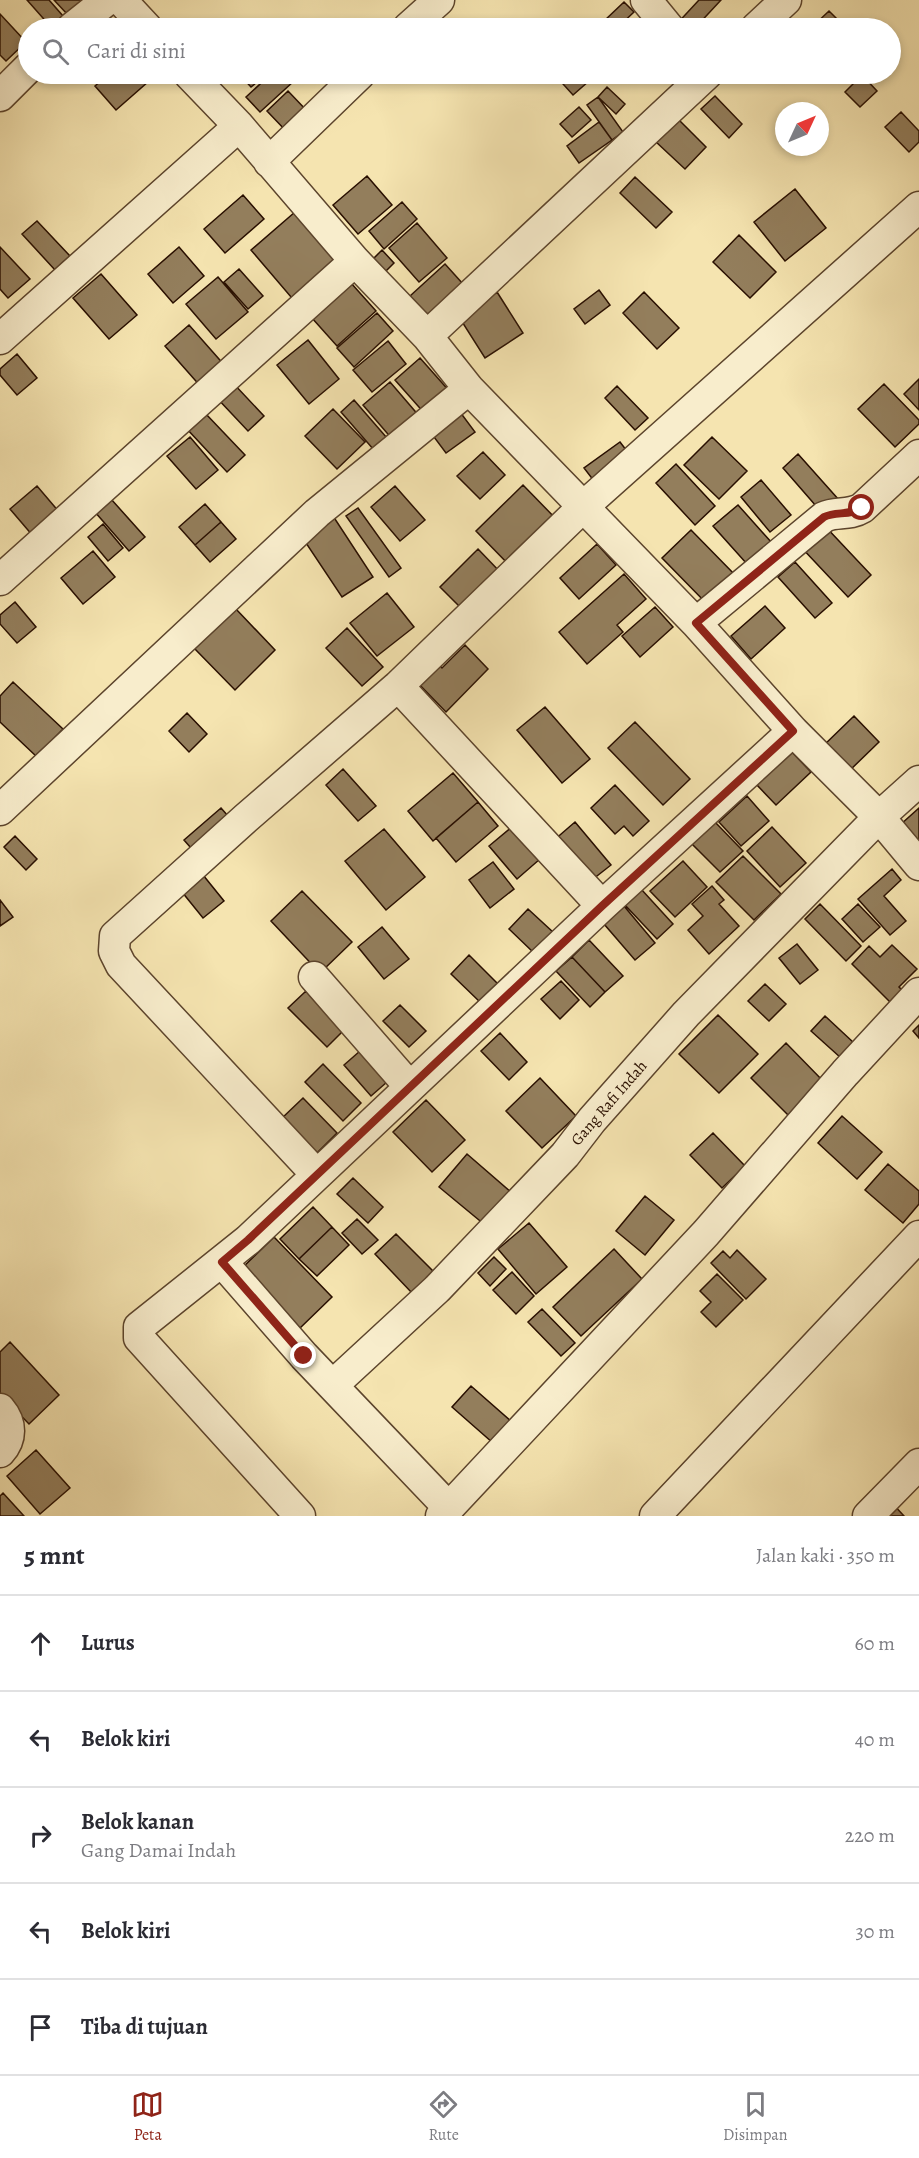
<!DOCTYPE html>
<html lang="id">
<head>
<meta charset="utf-8">
<style>
	body { margin:0; font-family:Alegreya,serif; background:#f2f2f3; color:#2b2b33 }
	.compass { position:absolute; left:775px; top:102px; width:54px; height:54px; border-radius:50%; background:#fff; box-shadow:0 3px 9px #0003; rotate:46deg }
	.stop { position:absolute; width:18px; height:18px; margin:-14px; border:4px solid #8f2418; border-radius:50%; background:#fff }
	.stop.end { background:#8f2418; border-color:#fff; box-shadow:0 2px 6px #0008 }
	.list { margin:0; padding:0; list-style:none }
	h2 { display:flex; justify-content:space-between; align-items:center; height:78px; margin:0; padding:0 24px; font-size:26px }
	h2 small { font-size:20px; font-weight:400; color:#7c7c81 }
	.list li { display:grid; grid-template-columns:39px 1fr auto; gap:18px; align-items:center; box-sizing:border-box; height:96px; padding:0 24px; border-top:2px solid #e1e1e2 }
	.list b { display:block; font-size:22px; white-space:nowrap }
	.list p { margin:0; font-size:20px; white-space:nowrap; color:#7c7c81 }
	.list em { font-size:20px; font-style:normal; color:#7c7c81 }
	.icon { flex:none; width:33px; height:33px; fill:none; stroke:currentColor; stroke-width:2; stroke-linecap:round; stroke-linejoin:round }
	.map { position:relative; flex:none; width:919px; height:1516px; overflow:hidden }
	.search { position:absolute; background:#fff; box-shadow:0 3px 9px #0003; left:18px; right:18px; top:18px; height:66px; display:flex; align-items:center; gap:15px; box-sizing:border-box; padding:0 21px; border-radius:33px; color:#7c7c81; font-size:22px }
	.sheet { height:558px; background:#fff }
	nav { display:flex; justify-content:space-around; align-items:center; box-sizing:border-box; height:84px; border-top:2px solid #e1e1e2; background:#fff; font-size:16px; color:#7c7c81 }
	nav a { display:grid; justify-items:center; gap:3px }
	nav .on { color:#8f2418 }
	.map>svg:first-child { display:block }
</style>
</head>
<body>
<div class="map">
<svg width="919" height="1516" viewBox="0 0 919 1516">
	<rect width="100%" height="100%" fill="#f5e4b0"/>
	<filter id="stains"><feTurbulence type="fractalNoise" baseFrequency=".00333" numOctaves="4"/><feColorMatrix values="0 0 0 0 .2 0 0 0 0 .09 0 0 0 0 .02 0 0 0 .5 -.17"/></filter>
	<radialGradient id="worn" r=".72"><stop offset=".6" stop-color="#630" stop-opacity="0"/><stop offset="1" stop-color="#630" stop-opacity=".3"/></radialGradient>
	<!-- building -->
	<path fill="#937e5c" stroke="#290f00" stroke-width="1.5" d="M27 0H49L63 16 50 26Z
		M54 0H85L68 15Z
		M699 0H721L695 28H673Z
		M624 2 634 12 617 28H610L603 22Z
		M829 11 846 28H811Z
		M0 14 26 42 6 61 0 55Z
		M644 17 654 28H632Z
		M333 19 343 28H325Z
		M109 74H157L116 110 95 86Z
		M239 74H267L251 87Z
		M271 74H287L294 81 260 112 246 97Z
		M554 74H582L589 81 573 95Z
		M862 75 877 91 860 107 845 92Z
		M607 87 625 104 616 114 598 97Z
		M288 91 308 112 287 132 267 111Z
		M715 96 742 124 729 138 701 109Z
		M598 97 623 132 612 140 587 105Z
		M579 107 591 120 572 137 560 124Z
		M901 112 919 131V142L909 152 885 127Z
		M677 118 706 147 685 169 655 141Z
		M599 122 612 140 579 163 567 146Z
		M367 176 392 205 358 234 333 205Z
		M635 177 672 212 656 228 620 193Z
		M795 189 826 228 785 261 754 222Z
		M243 195 264 219 225 253 204 229Z
		M402 202 417 219 384 249 369 231Z
		M295 212 341 265 297 304 251 250Z
		M37 221 70 256 55 270 22 234Z
		M417 223 447 258 419 282 389 248Z
		M739 235 776 272 750 298 713 262Z
		M0 247 30 279 8 298 0 289Z
		M179 247 204 276 173 303 148 274Z
		M382 250 394 263 383 274 371 261Z
		M445 264 463 284 428 316 410 296Z
		M239 269 263 296 248 309 224 282Z
		M101 274 137 315 109 339 73 298Z
		M218 277 248 312 216 339 186 304Z
		M351 283 376 311 337 346 312 318Z
		M599 290 610 305 585 324 574 309Z
		M497 292 523 333 485 358 459 317Z
		M644 292 679 328 657 349 623 313Z
		M377 313 393 331 354 367 337 348Z
		M189 325 226 367 202 388 165 346Z
		M308 340 339 379 309 404 277 365Z
		M388 341 406 364 372 392 353 370Z
		M17 354 37 378 17 395 0 375V369Z
		M420 358 451 393 426 415 395 380Z
		M919 379V410L904 394Z
		M232 382 264 416 248 431 216 397Z
		M390 382 420 417 393 440 363 405Z
		M884 384 919 420V424L895 447 858 409Z
		M617 386 648 418 635 430 605 398Z
		M354 400 393 445 380 457 341 412Z
		M333 409 365 442 337 469 305 436Z
		M460 412 475 432 446 453 431 433Z
		M205 413 245 455 227 472 187 429Z
		M190 437 218 470 196 489 167 456Z
		M712 437 747 471 719 499 684 465Z
		M620 442 630 455 594 481 584 468Z
		M483 452 505 475 480 499 457 476Z
		M798 454 839 500 823 514 783 468Z
		M676 464 715 506 695 525 656 483Z
		M761 480 791 515 770 532 741 497Z
		M523 485 559 522 512 568 476 531Z
		M37 486 60 513 33 536 10 509Z
		M395 486 425 520 400 541 371 507Z
		M111 499 145 537 129 551 95 512Z
		M205 504 221 522 195 545 179 527Z
		M738 505 772 543 747 564 713 526Z
		M358 508 401 568 389 577 346 516Z
		M333 516 373 577 342 597 302 537Z
		M221 522 236 539 210 562 195 545Z
		M103 524 123 548 108 561 88 537Z
		M823 524 871 575 848 597 800 546Z
		M691 530 738 578 709 606 662 558Z
		M597 544 616 565 579 599 560 578Z
		M478 549 502 574 464 611 440 587Z
		M93 551 115 577 83 604 61 578Z
		M795 562 832 603 815 618 778 577Z
		M624 574 646 599 617 625 623 632 587 664 559 632Z
		M387 593 414 627 377 656 350 623Z
		M15 602 36 627 17 643 0 624V615Z
		M765 606 785 628 751 659 731 636Z
		M655 607 673 627 640 657 622 636Z
		M235 608 275 650 235 690 194 648Z
		M347 628 383 667 362 686 326 648Z
		M465 645 488 669 446 712 414 679 434 659 442 668Z
		M13 682 63 729 37 757 0 722V696Z
		M545 707 590 759 562 783 517 730Z
		M187 713 207 734 189 752 169 731Z
		M854 716 879 742 846 774 821 748Z
		M635 722 690 779 663 805 608 748Z
		M791 751 811 772 776 805 756 784Z
		M343 769 376 806 358 821 326 785Z
		M453 773 478 802 433 841 408 811Z
		M615 785 649 821 633 836 624 826 615 834 591 808Z
		M747 796 769 821 741 846 719 822Z
		M478 802 498 826 456 862 436 838Z
		M221 808 235 824 198 856 184 840Z
		M919 808V847L900 825Z
		M714 821 743 851 720 872 691 843Z
		M575 822 611 865 588 883 553 841Z
		M513 826 540 859 517 879 489 846Z
		M772 827 806 863 780 887 747 851Z
		M384 829 425 877 386 910 345 861Z
		M15 836 37 859 26 870 4 847Z
		M743 856 781 894 754 920 716 882Z
		M683 861 707 887 675 917 650 891Z
		M493 862 514 889 490 908 469 880Z
		M892 869 901 880 884 896 906 921 890 935 858 899Z
		M199 870 224 901 203 918 178 887Z
		M712 886 724 900 719 904 739 926 709 954 688 930 703 916 692 904Z
		M641 889 673 924 657 939 624 904Z
		M302 891 352 942 320 973 271 921Z
		M0 900 13 917 0 926Z
		M820 904 861 946 846 961 805 919Z
		M858 904 880 927 863 942 842 919Z
		M624 906 655 943 635 960 604 924Z
		M528 909 554 933 534 953 509 929Z
		M382 927 409 959 384 979 358 947Z
		M589 940 623 976 605 992 572 957Z
		M797 944 818 970 800 984 779 958Z
		M892 945 917 969 899 987 905 993 893 1005 852 964 869 946 880 957Z
		M469 955 499 985 482 1004 451 974Z
		M572 957 605 992 590 1007 556 971Z
		M561 981 579 1000 560 1019 541 999Z
		M765 984 786 1004 769 1021 748 1001Z
		M306 991 344 1030 327 1047 288 1008Z
		M400 1005 426 1031 409 1047 383 1021Z
		M718 1015 758 1054 719 1093 679 1054Z
		M825 1016 854 1043 841 1058 811 1031Z
		M919 1025V1038L913 1031Z
		M500 1033 527 1062 509 1080 481 1051Z
		M786 1043 825 1083 791 1118 751 1078Z
		M360 1051 387 1082 371 1096 344 1065Z
		M323 1064 361 1103 343 1121 305 1082Z
		M540 1078 576 1116 542 1148 506 1111Z
		M303 1098 337 1133 314 1156 280 1120Z
		M426 1100 465 1140 432 1172 393 1132Z
		M842 1116 882 1152 857 1179 818 1143Z
		M713 1133 745 1166 722 1188 690 1155Z
		M467 1154 512 1193 485 1225 439 1187Z
		M888 1164 919 1191V1204L903 1223 865 1190Z
		M353 1178 383 1207 368 1223 337 1194Z
		M645 1196 674 1220 645 1255 616 1231Z
		M313 1207 332 1227 299 1259 280 1239Z
		M357 1219 378 1240 362 1254 342 1233Z
		M529 1223 567 1267 536 1294 498 1249Z
		M332 1227 349 1245 317 1276 299 1259Z
		M396 1234 434 1272 412 1293 375 1254Z
		M274 1237 332 1297 298 1330 240 1270Z
		M614 1249 642 1279 581 1336 553 1307Z
		M737 1250 766 1279 746 1299 711 1263 723 1251 730 1258Z
		M494 1257 506 1269 490 1286 478 1273Z
		M512 1272 534 1296 516 1314 493 1290Z
		M717 1274 743 1300 716 1327 701 1312 711 1302 700 1291Z
		M542 1309 575 1343 561 1356 528 1322Z
		M10 1342 59 1395 29 1424 0 1394V1352Z
		M471 1386 512 1422 493 1443 452 1407Z
		M36 1450 70 1488 40 1514 7 1476Z
		M3 1493 24 1516H0V1496Z
		M892 1503 904 1516H878Z"/>
	<g fill="none" stroke-linecap="round" stroke-linejoin="round">
		<defs>
			<path id="minor" d="M121 0 147 28
				M646 0 669 28
				M72 28 107 0
				M408 28 439 0
				M756 28 786 0
				M189 74 239 126 355 261 427 336 469 389 696 623 793 731 879 817 919 865
				M0 96 28 68
				M269 162 360 74
				M427 336 707 74
				M0 339 239 126
				M0 580 355 261
				M696 623 824 517C836 511 849 516 862 508L919 455
				M398 686 602 906
				M0 810 317 513 469 389
				M314 977 410 1087
				M317 1175 121 965 114 951 115 936 246 818 398 686 584 506 919 207
				M222 1262 304 1356 449 1508
				M333 1385 437 1289 565 1155 592 1120 686 1014 879 817 919 781
				M0 1409C12 1423 12 1439 0 1452
				M300 1516 139 1338V1327L248 1240 602 906 793 731
				M441 1516 706 1233 845 1073 919 993
				M655 1516 919 1236
				M868 1516 919 1464"/>
		</defs>
		<!-- minor casing -->
		<use href="#minor" stroke="#5c442c" stroke-width="33"/>
		<!-- minor -->
		<use href="#minor" stroke="#f8edcc" stroke-width="30"/>
	</g>
	<g fill="none" stroke-linecap="round" stroke-linejoin="round">
		<!-- route -->
		<path stroke="#8f2418" stroke-width="8" d="M304 1356 222 1262 248 1240 602 906 793 731 696 623 824 517C836 511 849 516 862 508"/>
	</g>
	<g text-anchor="middle" dominant-baseline="central" stroke-width="5" stroke-linejoin="round" paint-order="stroke">
		<!-- street labels -->
		<g font-size="16" fill="#290f00" stroke="#f8edcc">
			<text transform="translate(609 1103) rotate(-49)">Gang Rafi Indah</text>
		</g>
	</g>
	<rect width="100%" height="100%" filter="url(#stains)"/>
	<rect width="100%" height="100%" fill="url(#worn)"/>
</svg>
<svg class="compass" viewBox="-18 -18 36 36"><path d="M0-13l5 13h-10z" fill="#e53935"/><path d="M0 13l5-13h-10z" fill="#7c7c81"/></svg>
<div class="stop" style="left:862px;top:508px"></div>
<div class="stop end" style="left:304px;top:1356px"></div>
<div class="search"><svg class="icon" aria-label="search" viewBox="0 0 24 24"><circle cx="10" cy="10" r="6"/><path d="M15 15l6 6"/></svg>Cari di sini</div>
</div>
<section class="sheet">
<h2>5 mnt<small>Jalan kaki · 350 m</small></h2>
<ul class="list">
<li><svg class="icon" aria-label="ahead" viewBox="0 0 24 24"><path d="M12 20V5M6 11l6-6 6 6"/></svg><div><b>Lurus</b></div><em>60 m</em></li>
<li><svg class="icon" aria-label="left" viewBox="0 0 24 24"><path d="M17 20v-9H6M10 6l-5 5 5 5"/></svg><div><b>Belok kiri</b></div><em>40 m</em></li>
<li><svg class="icon" aria-label="right" viewBox="0 0 24 24"><path d="M7 20v-9h11M14 6l5 5-5 5"/></svg><div><b>Belok kanan</b><p>Gang Damai Indah</p></div><em>220 m</em></li>
<li><svg class="icon" aria-label="left" viewBox="0 0 24 24"><path d="M17 20v-9H6M10 6l-5 5 5 5"/></svg><div><b>Belok kiri</b></div><em>30 m</em></li>
<li><svg class="icon" aria-label="arrive" viewBox="0 0 24 24"><path d="M6 21V4h12l-3 4 3 4H6"/></svg><div><b>Tiba di tujuan</b></div></li>
</ul>
</section>
<nav>
<a class="on"><svg class="icon" aria-label="map" viewBox="0 0 24 24"><path d="M3 6l6-2 6 2 6-2v14l-6 2-6-2-6 2zM9 4v14M15 6v14"/></svg>Peta</a>
<a><svg class="icon" aria-label="directions" viewBox="0 0 24 24"><path d="M12 3l9 9-9 9-9-9zM9 14v-3h6M13 9l2 2-2 2"/></svg>Rute</a>
<a><svg class="icon" aria-label="saved" viewBox="0 0 24 24"><path d="M7 4h10v16l-5-4-5 4z"/></svg>Disimpan</a>
</nav>
</body>
</html>
